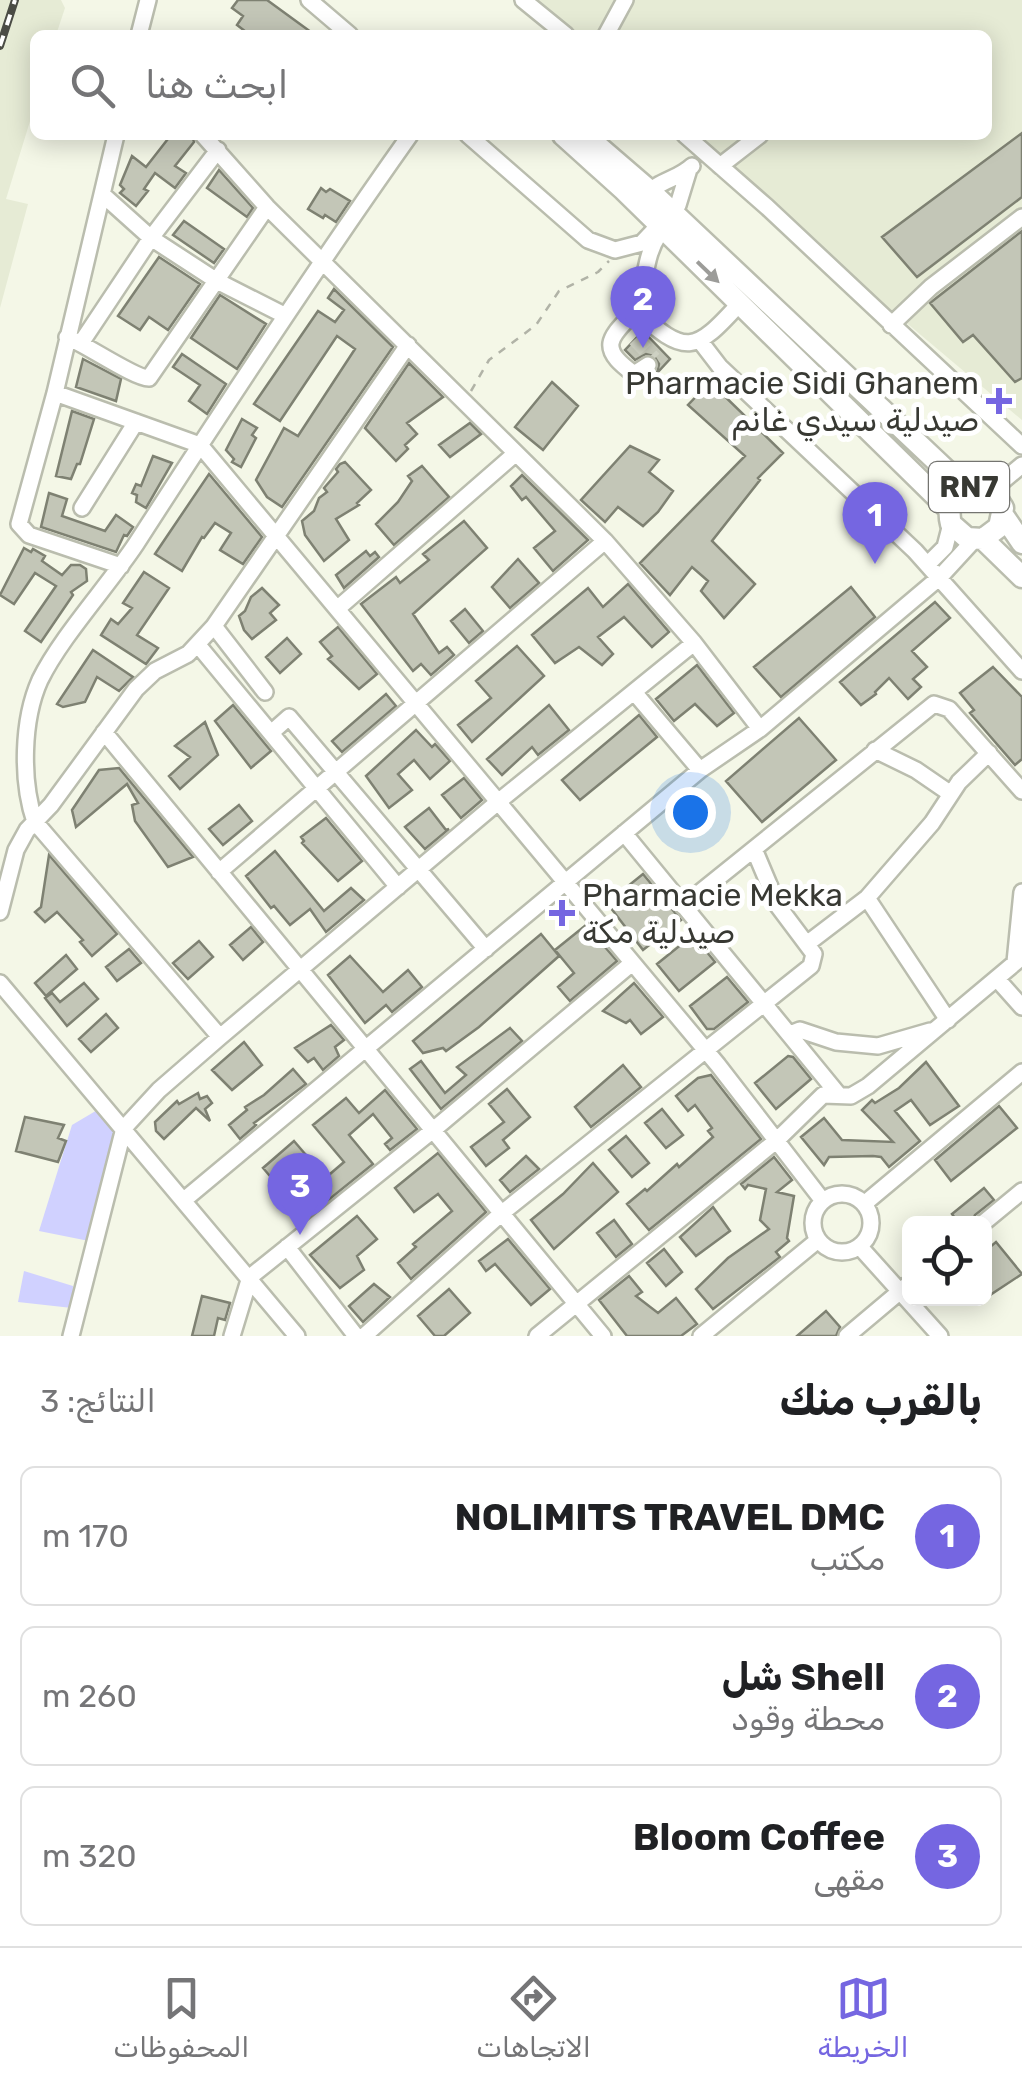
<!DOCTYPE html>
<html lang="ar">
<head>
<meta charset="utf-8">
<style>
	body { margin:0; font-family:Rubik,Cairo,sans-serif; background:#f6f6f6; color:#202124; direction:rtl }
	.controls { position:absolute; right:30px; bottom:30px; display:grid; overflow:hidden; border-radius:15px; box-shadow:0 5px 25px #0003 }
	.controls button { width:90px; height:90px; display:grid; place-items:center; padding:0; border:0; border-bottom:2px solid #e0e0e0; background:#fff; color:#202124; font:50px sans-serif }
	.you { position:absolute; left:690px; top:812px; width:35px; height:35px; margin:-25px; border:8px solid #fff; border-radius:50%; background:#1a73e8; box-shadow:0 0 0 15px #1a73e833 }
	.badge { display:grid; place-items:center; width:65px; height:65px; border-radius:50%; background:#7566e1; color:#fff; font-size:32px; font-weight:700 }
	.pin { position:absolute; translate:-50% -82px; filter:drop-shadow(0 2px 5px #0008) }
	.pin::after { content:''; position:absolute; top:52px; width:35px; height:30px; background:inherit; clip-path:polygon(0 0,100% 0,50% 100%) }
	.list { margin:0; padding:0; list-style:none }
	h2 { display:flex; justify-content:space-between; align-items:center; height:130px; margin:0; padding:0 40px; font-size:42px }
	h2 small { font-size:32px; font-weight:400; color:#757577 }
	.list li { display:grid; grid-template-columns:65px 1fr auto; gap:30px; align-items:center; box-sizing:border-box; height:140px; margin:0 20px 20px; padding:0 20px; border:2px solid #e0e0e0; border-radius:15px }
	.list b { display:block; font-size:38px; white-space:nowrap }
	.list p { margin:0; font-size:32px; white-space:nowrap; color:#757577 }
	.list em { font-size:32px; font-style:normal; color:#757577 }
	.icon { flex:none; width:55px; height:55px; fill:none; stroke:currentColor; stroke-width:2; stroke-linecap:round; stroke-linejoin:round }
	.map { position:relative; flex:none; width:1022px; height:1336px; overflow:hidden; direction:ltr }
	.search { position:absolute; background:#fff; box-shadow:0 5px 25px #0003; left:30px; right:30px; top:30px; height:110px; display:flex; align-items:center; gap:25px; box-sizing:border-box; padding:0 35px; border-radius:15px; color:#757577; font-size:38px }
	.sheet { height:610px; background:#fff }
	nav { display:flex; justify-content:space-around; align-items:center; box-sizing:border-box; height:140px; border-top:2px solid #e0e0e0; background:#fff; font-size:28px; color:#757577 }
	nav a { display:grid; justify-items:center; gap:5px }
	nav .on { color:#7566e1 }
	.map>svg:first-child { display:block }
</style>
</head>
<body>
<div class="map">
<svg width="1022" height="1336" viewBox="0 0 1022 1336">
	<rect width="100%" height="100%" fill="#f4f7e7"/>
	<!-- built -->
	<path fill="#e6ebd5" d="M0 0H61L65 8 56 35H35V105L6 199 28 204 0 308Z
		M522 0H1022V420L683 135H987V35H564Z"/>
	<!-- green -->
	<path fill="#d0d1ff" d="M99 1109 117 1131 89 1241 39 1231 72 1125Z
		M24 1271 73 1286 72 1308 18 1302Z"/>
	<!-- building -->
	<path fill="#c3c6b7" stroke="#7e8172" stroke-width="2.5" d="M238 0H267L315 35H250L237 25 243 16 232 8Z
		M1022 133V197L917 277 882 237Z
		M171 135H192L194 142 175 166 186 173 175 188 155 173 144 189 148 191 136 206 120 193 124 189 120 185 132 156 146 167Z
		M219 170 253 208 247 217 207 188Z
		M321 188 326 192 330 189 350 201 336 222 325 215 323 218 308 209Z
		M184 221 224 249 214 263 173 235Z
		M1022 231V378L1015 382 973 335 963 342 930 303Z
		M159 257 200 284 168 330 149 317 140 330 118 316Z
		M334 289 393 347 282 507 267 497 256 480 284 428 298 436 355 349 337 336 280 421 254 404 318 311 335 322 344 310 328 298Z
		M220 295 266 324 237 369 191 338Z
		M643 331 670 359 657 373 659 364 654 356 646 354 635 360 625 350Z
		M182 354 226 384 207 414 189 401 200 385 173 367Z
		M83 359 121 379 116 401 76 387Z
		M409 363 443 397 407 423 417 434 405 445 408 449 396 461 365 428Z
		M552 382 578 406 543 450 515 427Z
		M710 382 783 453 758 478 760 480 712 541 755 584 724 618 701 591 708 581 692 567 670 595 640 563 745 456 688 405Z
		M72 411 94 419 80 464H77L71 479 56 476Z
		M242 419 257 428 252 435 256 438 241 467 232 462 234 459 226 450Z
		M470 423 481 434 450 457 439 445Z
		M630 446 659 460 649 472 673 491 658 512 643 526 618 507 605 522 581 500Z
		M153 456 172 463 146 508 136 502 137 495 132 493 136 484 141 486Z
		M345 462 371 490 357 503 359 505 336 519 349 540 324 561 305 535 302 521 314 511 319 498 327 492 324 488 338 472 336 469 340 464Z
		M422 466 449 497 394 545 376 524 398 502 412 481 408 476Z
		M209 474 262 537 243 564 220 550 231 533 215 523 204 538 202 537 182 571 155 554Z
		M522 475 588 540 553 571 534 548 555 531 526 497 522 500 511 486Z
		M49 493 67 499 62 516 105 531 116 515 133 527 127 536 124 535 116 552 41 527Z
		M464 521 487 548 413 614 439 653 447 647 454 655 431 675 421 664 413 671 361 604 396 577 400 583 429 560 423 554Z
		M24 548 31 552 33 549 45 556 42 561 62 575 71 565H80L86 569 87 581 71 592 73 595 41 642 25 631 56 586 35 573 14 604 0 595Z
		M366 551 370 556 375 552 379 557 344 588 336 575Z
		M518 559 539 583 510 608 492 587Z
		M144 572 169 588 137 635 158 648 146 664 101 635 111 619 118 624 132 608 123 603Z
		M628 584 669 632 652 647 624 617 598 637 613 654 602 665 579 647 555 663 532 635 588 588 603 607Z
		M851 587 875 617 781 697 754 667Z
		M262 588 279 605 270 613 276 620 252 639 244 630 239 616 245 611 251 597Z
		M935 602 950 618 912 651 927 667 913 679 921 687 908 699 889 678 875 692 876 694 861 705 840 682Z
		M465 609 483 631 469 643 451 621Z
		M338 627 377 674 359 689 328 659 332 656 320 642Z
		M287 638 301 654 280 673 266 657Z
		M517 646 544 676 472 742 458 725 491 698 476 681Z
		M93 650 133 677 119 691 97 677 85 702 63 707 57 704Z
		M697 665 734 713 717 726 695 704 674 721 656 699Z
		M993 667 1022 697V759L1015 765 970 713 974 710 960 693Z
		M386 694 396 706 342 752 332 741Z
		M233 705 271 751 251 768 215 721Z
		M549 705 569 730 538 755 532 747 502 775 487 759Z
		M639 715 657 737 580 800 562 780Z
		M799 718 836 760 762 822 726 781Z
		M205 722 218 755 180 789 169 776 190 757 175 746Z
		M416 730 432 747 435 744 450 761 430 779 414 760 398 774 412 790 389 808 366 776Z
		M119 768 193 857 168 867 135 821 132 805 138 803 127 784 76 827 72 810 99 770Z
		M464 778 482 800 461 818 442 795Z
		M239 805 252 821 223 845 209 829Z
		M429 808 446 830 449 829 425 849 405 827Z
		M326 818 362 861 338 881 302 843 304 841 301 837Z
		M275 851 324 911 351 888 364 900 326 932 310 909 290 925 274 906 271 908 246 876Z
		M49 855 117 934 92 956 80 942 83 940 57 912 45 922 35 912 41 907Z
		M643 874 681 920 643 950 607 903Z
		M586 925 617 961 570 1001 558 987 574 973 555 950Z
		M251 927 263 942 243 960 230 945Z
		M541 934 559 956 479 1027 446 1051 443 1048 423 1053 413 1041Z
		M693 935 715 962 679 991 657 964Z
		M199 941 213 957 188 979 173 963Z
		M129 949 141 963 117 981 106 967Z
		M66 955 77 969 46 996 35 983Z
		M350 956 383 992 408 970 422 987 392 1012 386 1005 365 1023 328 975Z
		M727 977 748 1002 714 1029H707L690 1006Z
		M84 983 98 999 67 1026 45 998 52 993 60 1002Z
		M634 983 663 1017 641 1034 630 1020 626 1023 603 1011Z
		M106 1014 118 1028 91 1052 79 1039Z
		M331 1025 344 1040 335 1047 339 1056 323 1070 314 1058 308 1062 295 1048Z
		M510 1028 522 1041 441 1109 410 1069 421 1061 445 1093 466 1075 457 1067Z
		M244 1042 262 1065 232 1090 212 1070Z
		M788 1056 793 1057 811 1079 776 1109 755 1083Z
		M926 1062 959 1106 930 1125 911 1100 895 1111 920 1141 889 1167 881 1157 873 1156 829 1157 824 1165 801 1137 824 1118 842 1140 893 1142 862 1110 872 1100 875 1103 899 1088Z
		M623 1065 641 1087 591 1127 575 1107Z
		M293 1069 306 1084 254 1123 256 1125 240 1139 229 1125 247 1110 245 1107 264 1095Z
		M711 1075 761 1139 649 1230 627 1204 645 1189 647 1191 677 1164 679 1167 713 1137 708 1131 712 1128 695 1105 688 1111 676 1096 698 1078Z
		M507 1089 530 1117 503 1140 509 1148 486 1166 471 1147 504 1122 489 1104Z
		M385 1090 417 1129 390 1150 385 1144 392 1138 373 1114 349 1135 373 1164 306 1218 295 1204 344 1162 313 1125 346 1098 359 1113Z
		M198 1093 200 1099 207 1096 212 1103 205 1109 210 1121 196 1108 164 1139 156 1131 155 1122 177 1101 179 1104Z
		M999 1106 1017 1128 951 1181 935 1160Z
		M662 1109 683 1135 666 1148 645 1123Z
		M25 1117 64 1125 58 1138 66 1141 58 1162 16 1151Z
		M626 1136 649 1163 632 1177 609 1150Z
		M294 1141 312 1162 281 1189 263 1168Z
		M438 1153 486 1212 411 1279 398 1263 416 1247 413 1244 452 1211 438 1194 414 1212 395 1188Z
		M526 1156 539 1169 510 1192 500 1180Z
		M774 1157 792 1180 777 1192 794 1196 787 1238 789 1241 776 1252 780 1257 713 1309 696 1289 728 1258 769 1229 760 1220 766 1189 748 1185 745 1189 741 1184Z
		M593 1163 618 1192 554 1249 531 1220 563 1194Z
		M984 1188 994 1200 975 1215 971 1224H959L952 1214Z
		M713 1207 730 1231 696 1256 680 1237Z
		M357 1216 377 1239 357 1256 364 1270 340 1288 310 1255Z
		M614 1220 632 1244 616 1257 597 1233Z
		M508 1239 550 1289 531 1305 495 1264 486 1271 479 1261Z
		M996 1242 1022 1274 990 1295 984 1288V1252Z
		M664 1249 682 1272 666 1286 647 1263Z
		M629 1276 642 1292 636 1296 658 1313 676 1298 697 1324 681 1336H627L599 1300Z
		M374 1284 390 1297 363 1322 349 1306Z
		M449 1289 470 1313 444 1336H435L418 1316Z
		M202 1296 230 1303 225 1320 218 1318 214 1336H192Z
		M826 1311 840 1327 836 1336H797Z"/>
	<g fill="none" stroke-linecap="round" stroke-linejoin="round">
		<!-- minor-tunnel -->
		<path stroke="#ced1c3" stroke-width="15" stroke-dasharray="15 8" stroke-linecap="butt" d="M635 339 654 359"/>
		<defs>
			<path id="minor" d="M309 0 350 35
				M523 0 566 35
				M139 35 148 0
				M606 35 625 0
				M116 135 55 393 19 524 29 535 121 566
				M203 135 267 207 605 541 694 643 760 729
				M468 135 588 240 615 250 642 243 678 205 689 169
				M685 135 767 207 1022 446
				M720 166 760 135
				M102 194 151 238 217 281 284 315
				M645 196C659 180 677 180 692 166
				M634 309C686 356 694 354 740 303
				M891 325 931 287 1022 217
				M67 337C85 344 136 379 149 378L267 207
				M700 341 720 367 915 551 1022 671
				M81 343 151 238 218 150
				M648 365 634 374C625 367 609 356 611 343 613 331 628 321 634 311 647 286 643 259 658 236
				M55 393 200 445 718 1065 823 1201
				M992 490 1022 465
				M82 508 136 422
				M928 564 945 547 951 524
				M337 609 516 453
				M214 626 265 692
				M198 645 398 887
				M634 692 700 770
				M104 732 603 1336
				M271 733 289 717 486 949
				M875 750 916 770 951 794
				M624 833 838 1094
				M219 872 605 541
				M867 898 948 1020
				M683 906 934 704 949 709 1022 791
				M0 912 16 850 27 830 51 805 136 689 155 671 188 654 214 626 408 345
				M808 943 867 898 932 823 959 782 989 753
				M1015 962 1022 892
				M997 979 1022 1007
				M0 983 297 1336
				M790 1034 800 1030 836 1042 878 1046 930 1031
				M220 1037 35 822C21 781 22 720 40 680 61 637 108 586 136 544 225 406 315 269 410 135
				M813 1223a29 29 0 1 1 58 0a29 29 0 1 1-58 0Z
				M184 1200 700 770 760 729 940 577 974 540
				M864 1204 1022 1072
				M982 1224 1022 1191
				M287 1247 356 1336
				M860 1247 940 1336
				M71 1336 124 1128 159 1090 220 1037 498 802 694 643
				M232 1336 250 1277 432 1131 631 964
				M364 1336 502 1213 811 966 814 954 778 906 754 849
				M537 1336 776 1141 823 1095 851 1096 868 1086 1022 957
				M701 1336 818 1240
				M847 1336 910 1283"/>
			<path id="major" d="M563 135 624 190 949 509
				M585 135 650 191 965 488
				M1003 515 1022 543
				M983 539 999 527 1003 508 992 490C966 479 944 497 951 524L967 538 983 539 1022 577"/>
		</defs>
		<!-- minor casing -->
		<use href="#minor" stroke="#babdae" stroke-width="20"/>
		<!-- major casing -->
		<use href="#major" stroke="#babdae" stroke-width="25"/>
		<!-- path -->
		<path stroke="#b1b3a7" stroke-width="2.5" stroke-dasharray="8 8" stroke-linecap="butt" d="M471 391 489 360 536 325 559 291 598 272 609 261"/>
		<!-- minor -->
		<use href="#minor" stroke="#fff" stroke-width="15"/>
		<!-- major -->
		<use href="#major" stroke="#fff" stroke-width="20"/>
		<defs>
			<path id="rail" d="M0 46 15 0"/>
		</defs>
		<!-- rail casing -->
		<use href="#rail" stroke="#4b4c45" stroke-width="8"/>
		<!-- rail -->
		<use href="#rail" stroke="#fff" stroke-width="4" stroke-dasharray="11" stroke-linecap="butt"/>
	</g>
	<!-- one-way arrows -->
	<defs><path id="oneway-solid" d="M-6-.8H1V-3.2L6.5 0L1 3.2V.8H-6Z" transform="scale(2.5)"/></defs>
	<use fill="#9c9c99" href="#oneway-solid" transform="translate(708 272) rotate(44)"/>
	<!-- markers -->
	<g fill="#7566e1" stroke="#fff" stroke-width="4">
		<path d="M994 386h10v10h10v10h-10v10h-10v-10h-10v-10h10z"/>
		<path d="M557 898h10v10h10v10h-10v10h-10v-10h-10v-10h10z"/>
	</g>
	<g text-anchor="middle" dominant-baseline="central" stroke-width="10" stroke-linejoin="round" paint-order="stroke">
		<!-- shield labels -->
		<rect fill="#fff" stroke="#747470" stroke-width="2.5" x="929" y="462" width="80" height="50" rx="8"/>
		<g font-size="30" font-weight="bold" fill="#383933">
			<text x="969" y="487">RN7</text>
		</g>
		<!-- poi labels -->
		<g font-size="32" fill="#383933" stroke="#fff" text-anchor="end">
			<text x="979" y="383">Pharmacie Sidi Ghanem<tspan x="979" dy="37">صيدلية سيدي غانم</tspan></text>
			<text x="582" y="895" text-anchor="start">Pharmacie Mekka<tspan x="582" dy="37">صيدلية مكة</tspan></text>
		</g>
	</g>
</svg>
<div class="controls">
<button><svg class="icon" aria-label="locate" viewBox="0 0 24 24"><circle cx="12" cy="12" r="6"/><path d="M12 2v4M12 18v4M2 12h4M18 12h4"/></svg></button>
</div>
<div class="you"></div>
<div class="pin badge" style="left:875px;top:564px">1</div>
<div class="pin badge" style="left:643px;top:348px">2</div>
<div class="pin badge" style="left:300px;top:1235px">3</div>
<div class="search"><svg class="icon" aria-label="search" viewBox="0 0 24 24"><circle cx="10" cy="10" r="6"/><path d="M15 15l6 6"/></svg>ابحث هنا</div>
</div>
<section class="sheet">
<h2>بالقرب منك<small>النتائج: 3</small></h2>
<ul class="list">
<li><span class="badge">1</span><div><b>NOLIMITS TRAVEL DMC</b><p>مكتب</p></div><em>170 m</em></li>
<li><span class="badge">2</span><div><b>Shell شل</b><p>محطة وقود</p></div><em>260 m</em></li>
<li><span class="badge">3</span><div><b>Bloom Coffee</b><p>مقهى</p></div><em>320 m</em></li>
</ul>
</section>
<nav>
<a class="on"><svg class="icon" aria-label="map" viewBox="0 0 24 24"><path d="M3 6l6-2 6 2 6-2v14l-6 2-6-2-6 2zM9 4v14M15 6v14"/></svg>الخريطة</a>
<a><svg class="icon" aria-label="directions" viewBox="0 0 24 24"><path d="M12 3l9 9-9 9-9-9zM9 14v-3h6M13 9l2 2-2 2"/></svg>الاتجاهات</a>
<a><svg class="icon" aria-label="saved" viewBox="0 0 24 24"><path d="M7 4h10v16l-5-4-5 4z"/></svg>المحفوظات</a>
</nav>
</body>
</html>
